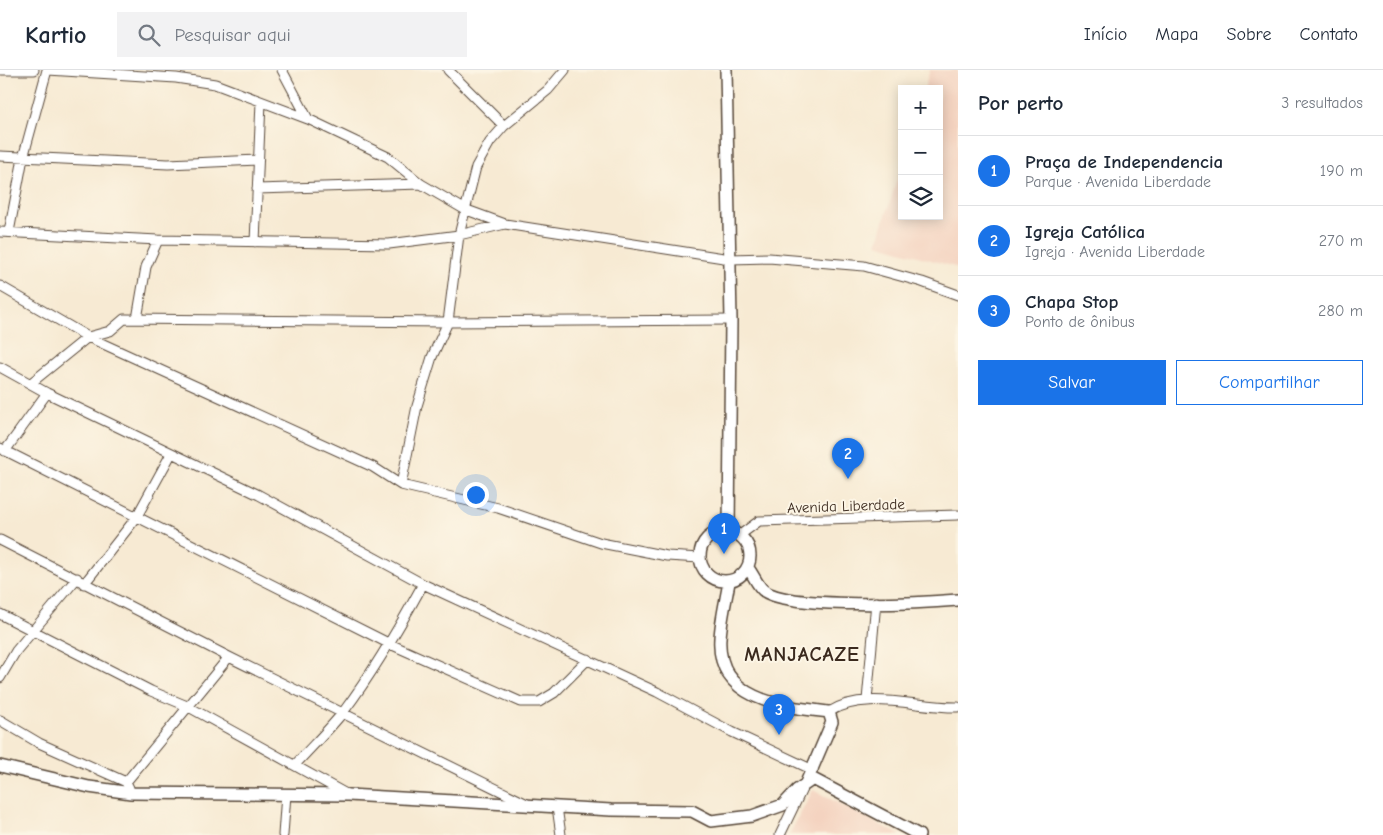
<!DOCTYPE html>
<html lang="pt">
<head>
<meta charset="utf-8">
<style>
	body { margin:0; font-family:"Comic Neue",sans-serif; background:#f2f2f3; color:#1f2937 }
	.controls { position:absolute; right:15px; top:15px; display:grid; overflow:hidden; border-radius:0px; box-shadow:0 2px 12px #0003 }
	.controls button { width:45px; height:45px; display:grid; place-items:center; padding:0; border:0; border-bottom:1px solid #e0e1e3; background:#fff; color:#1f2937; font:25px sans-serif }
	.you { position:absolute; left:475px; top:424px; width:18px; height:18px; margin:-12px; border:4px solid #fff; border-radius:50%; background:#1a73e8; box-shadow:0 0 0 8px #1a73e833 }
	.badge { display:grid; place-items:center; width:32px; height:32px; border-radius:50%; background:#1a73e8; color:#fff; font-size:16px; font-weight:700 }
	.pin { position:absolute; translate:-50% -41px; filter:drop-shadow(0 1px 2px #0008) }
	.pin::after { content:''; position:absolute; top:26px; width:18px; height:15px; background:inherit; clip-path:polygon(0 0,100% 0,50% 100%) }
	.list { margin:0; padding:0; list-style:none }
	h2 { display:flex; justify-content:space-between; align-items:center; height:65px; margin:0; padding:0 20px; font-size:21px }
	h2 small { font-size:16px; font-weight:400; color:#747a83 }
	.list li { display:grid; grid-template-columns:32px 1fr auto; gap:15px; align-items:center; box-sizing:border-box; height:70px; padding:0 20px; border-top:1px solid #e0e1e3 }
	.list b { display:block; font-size:19px; white-space:nowrap }
	.list p { margin:0; font-size:16px; white-space:nowrap; color:#747a83 }
	.list em { font-size:16px; font-style:normal; color:#747a83 }
	.actions { display:flex; gap:10px; padding:15px 20px }
	.actions a { flex:1; padding:11px 0; border:1px solid #1a73e8; border-radius:0px; text-align:center; font-size:18px; color:#1a73e8 }
	.actions .main { background:#1a73e8; color:#fff }
	.icon { flex:none; width:28px; height:28px; fill:none; stroke:currentColor; stroke-width:2; stroke-linecap:round; stroke-linejoin:round }
	.map { position:relative; flex:none; width:958px; height:765px; overflow:hidden }
	header { display:flex; align-items:center; gap:30px; box-sizing:border-box; height:70px; padding:0 25px; background:#fff; border-bottom:1px solid #e0e1e3 }
	header strong { font-size:24px }
	nav { display:flex; gap:28px; margin-inline-start:auto; font-size:18px }
	.search { width:350px; height:45px; background:#f2f2f3; display:flex; align-items:center; gap:12px; box-sizing:border-box; padding:0 18px; border-radius:0px; color:#747a83; font-size:19px }
	main { display:flex }
	aside { flex:1; background:#fff }
	.map>svg:first-child { display:block }
</style>
</head>
<body>
<header>
<strong>Kartio</strong>
<div class="search"><svg class="icon" aria-label="search" viewBox="0 0 24 24"><circle cx="10" cy="10" r="6"/><path d="M15 15l6 6"/></svg>Pesquisar aqui</div>
<nav><a>Início</a><a>Mapa</a><a>Sobre</a><a>Contato</a></nav>
</header>
<main>
<div class="map">
<svg width="958" height="765" viewBox="0 0 958 765">
	<rect width="100%" height="100%" fill="#fcf5e5"/>
	<filter id="ink" filterUnits="userSpaceOnUse"><feTurbulence type="fractalNoise" baseFrequency=".02" numOctaves="2"/><feDisplacementMap in="SourceGraphic" scale="10" xChannelSelector="R" yChannelSelector="G"/><feConvolveMatrix kernelMatrix="1 2 1 2 8 2 1 2 1" color-interpolation-filters="sRGB"/></filter>
	<filter id="wash" filterUnits="userSpaceOnUse"><feTurbulence type="fractalNoise" baseFrequency=".0096" numOctaves="4" result="noise"/><feDisplacementMap in="SourceGraphic" scale="20" xChannelSelector="R" yChannelSelector="G"/><feGaussianBlur stdDeviation="1.12" result="paint"/><feColorMatrix in="noise" values="0 0 0 0 0 0 0 0 0 0 0 0 0 0 0 0 0 1.4 0 .05"/><feComposite in="paint" operator="in"/></filter>
	<g filter="url(#wash)">
		<rect width="100%" height="100%" fill="#f7ead3"/>
		<!-- built -->
		<path fill="#f4d3c0" d="M930 0H958V198L877 174 902 93V146H939V19H924Z
			M813 720 900 765H789Z"/>
	</g>
	<g filter="url(#ink)">
		<g fill="none" stroke-linecap="round" stroke-linejoin="round">
			<defs>
				<path id="minor" d="M0 0H34
					M48 0 176 8 215 14 308 49 388 87 421 114 464 139 505 154
					M282 0 308 49
					M448 0 504 56
					M0 86 168 94 258 90
					M257 119 421 114
					M0 162 158 170 389 174 459 165 505 154 730 189 769 188 864 196 922 212 958 225
					M9 162 23 88 47 0
					M255 172 261 32
					M0 216 88 267 373 397 401 415 498 438 601 473 667 486 700 488
					M137 249 146 197 158 170
					M0 297 47 323 259 425 423 514 657 622 732 662 813 700
					M31 313 88 267 110 261 124 249 448 252 731 250
					M0 378 390 574 521 632H539L554 623 588 589
					M5 381 47 323
					M401 415 417 336 432 287 448 252 459 165 476 97 490 72 504 56 548 20 565 0
					M740 465 759 451 958 445
					M0 470 229 587 527 734
					M84 514 136 448 171 384
					M0 544 151 621 187 636 348 725
					M0 608 16 581 77 508
					M867 630 876 532
					M829 642C864 619 918 638 958 637
					M0 650 39 673 126 712 129 718
					M295 695C311 677 329 660 344 641 374 601 399 558 423 514
					M126 712 229 587
					M557 737 561 765
					M283 765 286 724
					M780 765 803 717"/>
				<path id="tertiary" d="M726 0 731 250 729 460
					M700 486a25 25 0 1 1 50 0a25 25 0 1 1-50 0Z
					M748 498C753 504 757 515 763 520 787 540 924 533 958 530
					M729 512C726 530 721 550 720 568 716 631 784 637 829 642L832 652 806 713
					M0 696 89 717 131 723 348 725 611 740 692 741 711 751 752 746 783 735 797 720 813 709 919 765"/>
			</defs>
			<!-- minor casing -->
			<use href="#minor" stroke="#574739" stroke-width="11"/>
			<!-- tertiary casing -->
			<use href="#tertiary" stroke="#574739" stroke-width="14"/>
			<!-- minor -->
			<use href="#minor" stroke="#fff" stroke-width="9"/>
			<!-- tertiary -->
			<use href="#tertiary" stroke="#fff" stroke-width="11"/>
		</g>
	</g>
	<g text-anchor="middle" dominant-baseline="central" stroke-width="4" stroke-linejoin="round" paint-order="stroke">
		<!-- street labels -->
		<g font-size="15" fill="#3b2a1e" stroke="#fcf5e5">
			<text transform="translate(846 436) rotate(-2)">Avenida Liberdade</text>
		</g>
		<!-- district labels -->
		<g font-size="20" font-weight="bold" letter-spacing="1" fill="#3b2a1e" stroke="#fcf5e5">
			<text x="802" y="584">MANJACAZE</text>
		</g>
	</g>
</svg>
<div class="controls">
<button>+</button>
<button>−</button>
<button><svg class="icon" aria-label="layers" viewBox="0 0 24 24"><path d="M12 4l9 5-9 5-9-5zM3 14l9 5 9-5"/></svg></button>
</div>
<div class="you"></div>
<div class="pin badge" style="left:724px;top:484px">1</div>
<div class="pin badge" style="left:848px;top:409px">2</div>
<div class="pin badge" style="left:779px;top:665px">3</div>
</div>
<aside>
<h2>Por perto<small>3 resultados</small></h2>
<ul class="list">
<li><span class="badge">1</span><div><b>Praça de Independencia</b><p>Parque · Avenida Liberdade</p></div><em>190 m</em></li>
<li><span class="badge">2</span><div><b>Igreja Católica</b><p>Igreja · Avenida Liberdade</p></div><em>270 m</em></li>
<li><span class="badge">3</span><div><b>Chapa Stop</b><p>Ponto de ônibus</p></div><em>280 m</em></li>
</ul>
<div class="actions"><a class="main">Salvar</a><a>Compartilhar</a></div>
</aside>
</main>
</body>
</html>
